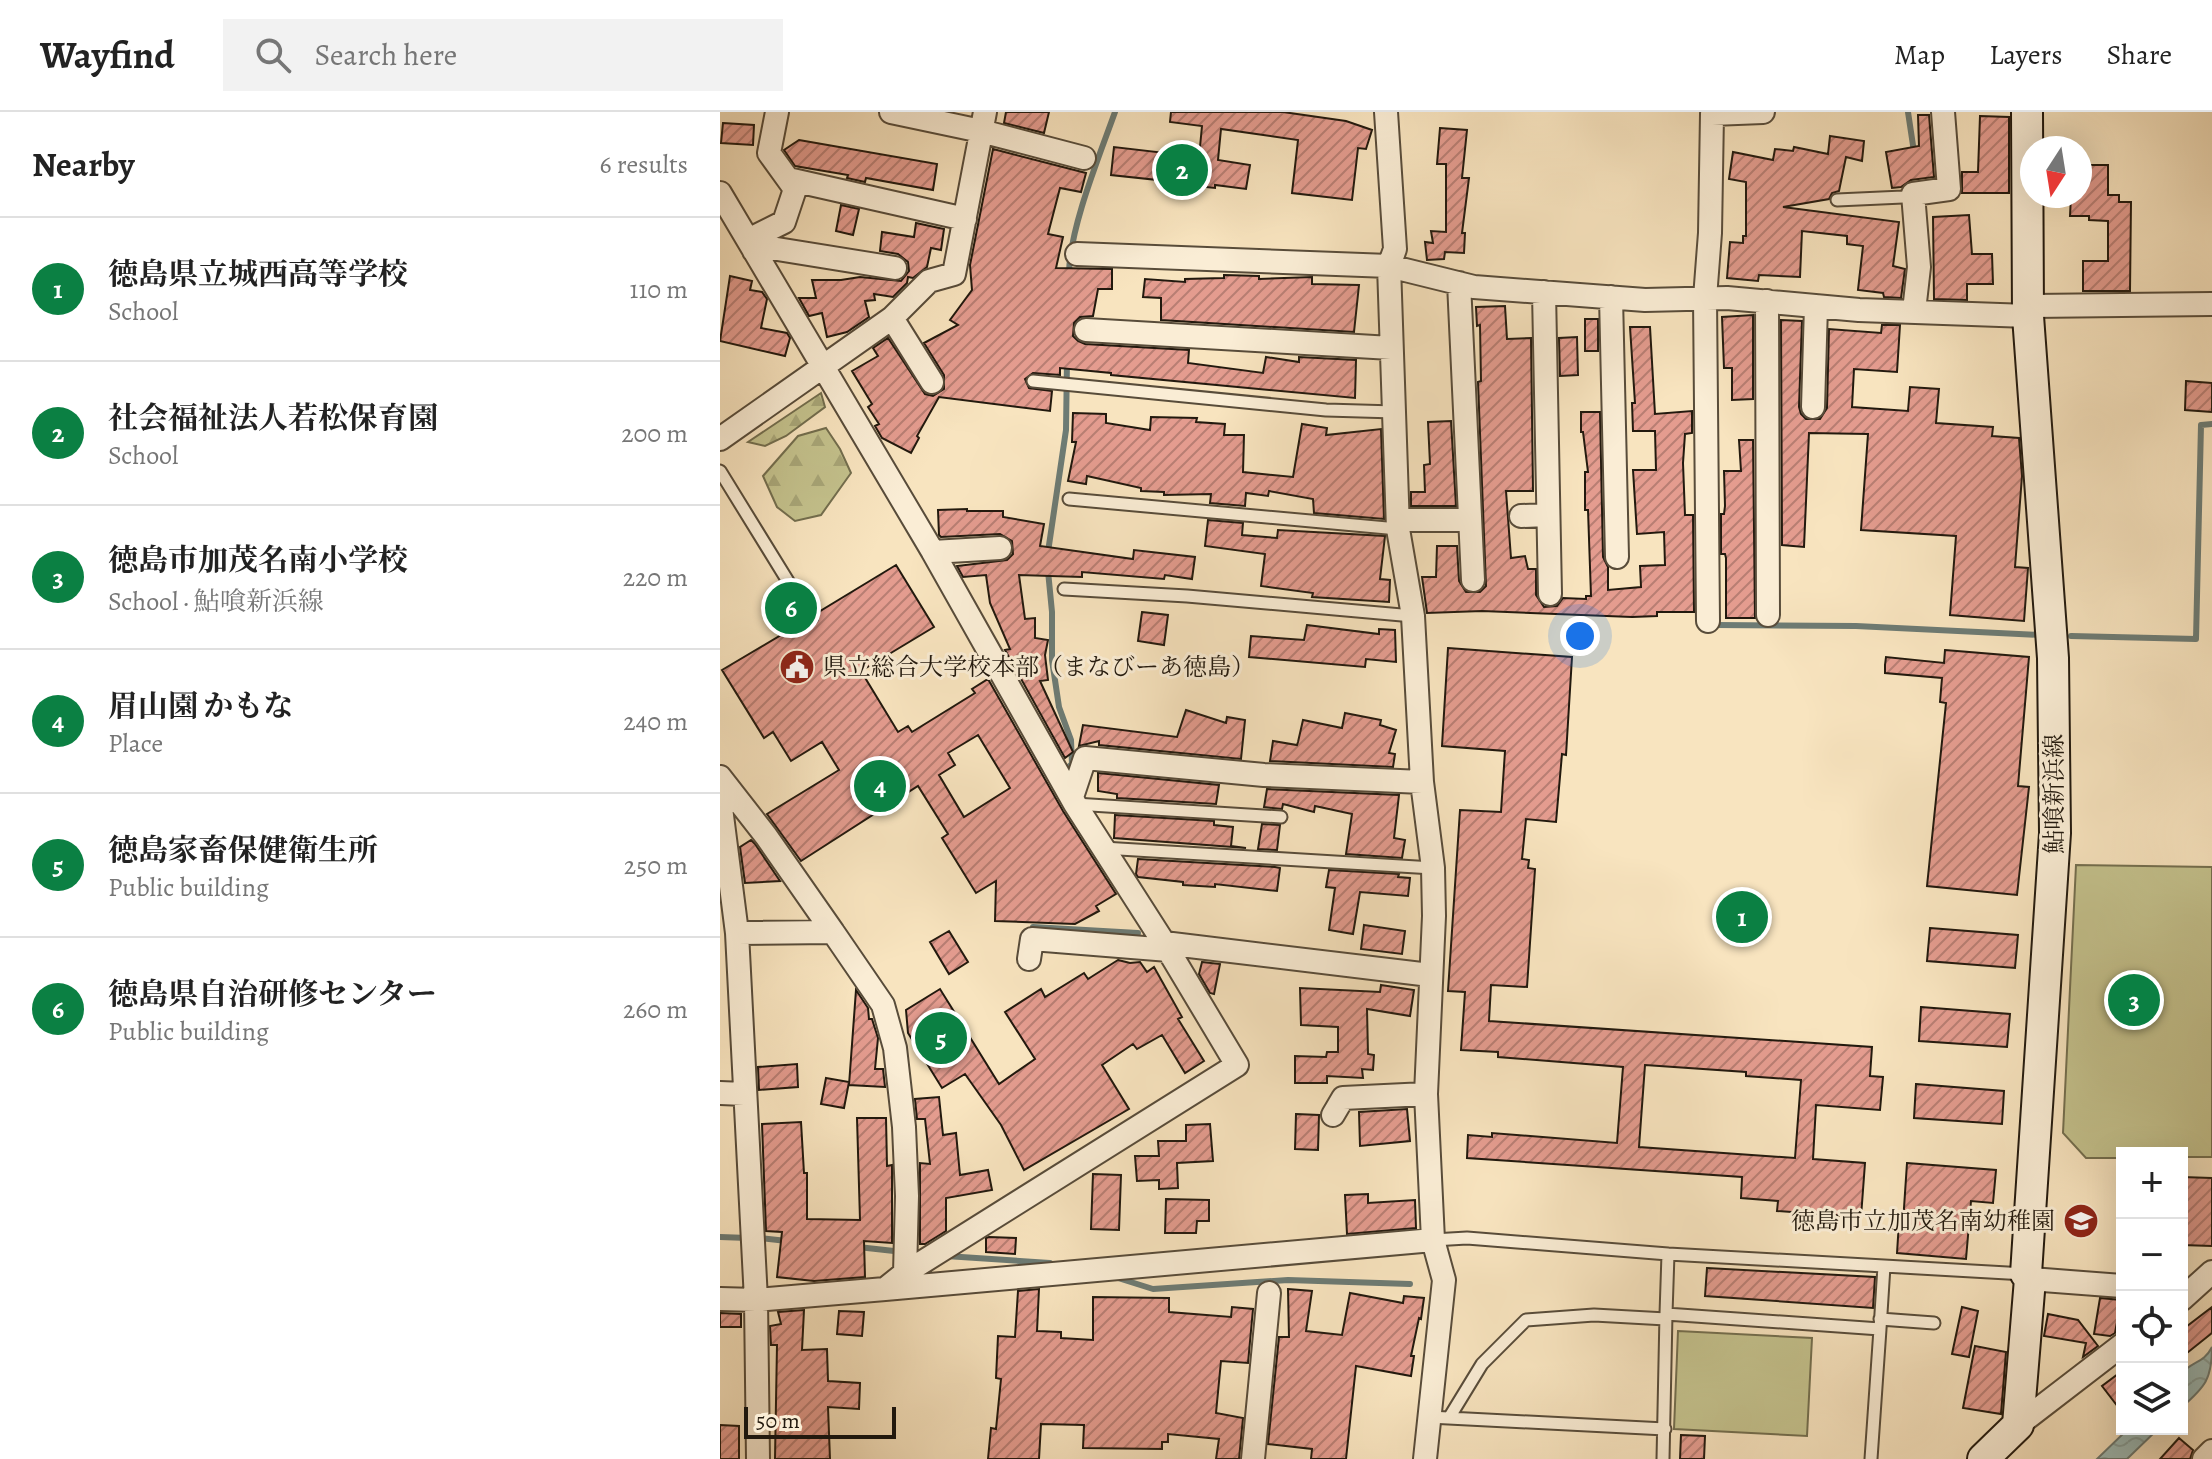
<!DOCTYPE html>
<html lang="en">
<head>
<meta charset="utf-8">
<style>
	body { margin:0; font-family:Alegreya,"Noto Serif JP",serif; background:#f2f2f2; color:#222 }
	.controls { position:absolute; right:24px; bottom:24px; display:grid; overflow:hidden; border-radius:0px; box-shadow:0 8px 32px #0002 }
	.controls button { width:72px; height:72px; display:grid; place-items:center; padding:0; border:0; border-bottom:2px solid #e0e0e0; background:#fff; color:#222; font:40px sans-serif }
	.compass { position:absolute; left:1300px; top:24px; width:72px; height:72px; border-radius:50%; background:#fff; box-shadow:0 8px 32px #0002; rotate:192deg }
	.scale { position:absolute; left:24px; bottom:20px; width:152px; box-sizing:border-box; padding-left:8px; border:4px solid #22190e; border-top:0; font-size:22px; line-height:28px; white-space:nowrap; color:#22190e; -webkit-text-stroke:6px #faedd5; paint-order:stroke }
	.you { position:absolute; left:860px; top:524px; width:28px; height:28px; margin:-20px; border:6px solid #fff; border-radius:50%; background:#1a73e8; box-shadow:0 0 0 12px #1a73e833 }
	.badge { display:grid; place-items:center; width:52px; height:52px; border-radius:50%; background:#0b8043; color:#fff; font-size:26px; font-weight:700 }
	.pin { position:absolute; translate:-50% -50%; border:4px solid #fff; box-shadow:0 2px 8px #0006 }
	.list { margin:0; padding:0; list-style:none }
	h2 { display:flex; justify-content:space-between; align-items:center; height:104px; margin:0; padding:0 32px; font-size:34px }
	h2 small { font-size:26px; font-weight:400; color:#767676 }
	.list li { display:grid; grid-template-columns:52px 1fr auto; gap:24px; align-items:center; box-sizing:border-box; height:144px; padding:0 32px; border-top:2px solid #e0e0e0 }
	.list b { display:block; font-size:30px; white-space:nowrap }
	.list p { margin:0; font-size:26px; white-space:nowrap; color:#767676 }
	.list em { font-size:26px; font-style:normal; color:#767676 }
	.icon { flex:none; width:44px; height:44px; fill:none; stroke:currentColor; stroke-width:2; stroke-linecap:round; stroke-linejoin:round }
	.map { position:relative; flex:none; width:1492px; height:1347px; overflow:hidden }
	header { display:flex; align-items:center; gap:48px; box-sizing:border-box; height:112px; padding:0 40px; background:#fff; border-bottom:2px solid #e0e0e0 }
	header strong { font-size:38px }
	nav { display:flex; gap:44px; margin-inline-start:auto; font-size:28px }
	.search { width:560px; height:72px; background:#f2f2f2; display:flex; align-items:center; gap:20px; box-sizing:border-box; padding:0 28px; border-radius:0px; color:#767676; font-size:30px }
	main { display:flex }
	aside { flex:1; background:#fff }
	.map>svg:first-child { display:block }
</style>
</head>
<body>
<header>
<strong>Wayfind</strong>
<div class="search"><svg class="icon" aria-label="search" viewBox="0 0 24 24"><circle cx="10" cy="10" r="6"/><path d="M15 15l6 6"/></svg>Search here</div>
<nav><a>Map</a><a>Layers</a><a>Share</a></nav>
</header>
<main>
<aside>
<h2>Nearby<small>6 results</small></h2>
<ul class="list">
<li><span class="badge">1</span><div><b>徳島県立城西高等学校</b><p>School</p></div><em>110 m</em></li>
<li><span class="badge">2</span><div><b>社会福祉法人若松保育園</b><p>School</p></div><em>200 m</em></li>
<li><span class="badge">3</span><div><b>徳島市加茂名南小学校</b><p>School · 鮎喰新浜線</p></div><em>220 m</em></li>
<li><span class="badge">4</span><div><b>眉山園 かもな</b><p>Place</p></div><em>240 m</em></li>
<li><span class="badge">5</span><div><b>徳島家畜保健衛生所</b><p>Public building</p></div><em>250 m</em></li>
<li><span class="badge">6</span><div><b>徳島県自治研修センター</b><p>Public building</p></div><em>260 m</em></li>
</ul>
</aside>
<div class="map">
<svg width="1492" height="1347" viewBox="0 0 1492 1347">
	<defs>
		<pattern id="forest-firs" width="22" height="20" patternUnits="userSpaceOnUse" patternTransform="scale(2)"><rect width="22" height="20" fill="#c4c28d"/><path d="M5 1l3.5 6h-7zM16 11l3.5 6h-7z" fill="#a8a678"/></pattern>
		<pattern id="water-waves" width="16" height="10" patternUnits="userSpaceOnUse" patternTransform="scale(2)"><rect width="16" height="10" fill="#9fbdb8"/><path d="M0 5q4-4 8 0t8 0" fill="none" stroke="#89a29d"/></pattern>
		<pattern id="building-hatch" width="6" height="6" patternUnits="userSpaceOnUse" patternTransform="scale(2)"><rect width="6" height="6" fill="#e49c8f"/><path d="M-1 1l2-2M0 6l6-6M5 7l2-2" fill="none" stroke="#b87e73"/></pattern>
	</defs>
	<rect width="100%" height="100%" fill="#f8e4bf"/>
	<filter id="stains"><feTurbulence type="fractalNoise" baseFrequency=".0025" numOctaves="4"/><feColorMatrix values="0 0 0 0 .2 0 0 0 0 .09 0 0 0 0 .02 0 0 0 .5 -.17"/></filter>
	<radialGradient id="worn" r=".72"><stop offset=".6" stop-color="#630" stop-opacity="0"/><stop offset="1" stop-color="#630" stop-opacity=".3"/></radialGradient>
	<!-- forest -->
	<path fill="url(#forest-firs)" stroke="#736e4e" stroke-width="2" d="M101 281 105 295 66 324 45 334 28 330Z
		M106 316 120 337 131 361 101 403 75 409 57 395 43 364 78 324Z"/>
	<!-- garden -->
	<path fill="#c4c28d" stroke="#736e4e" stroke-width="2" d="M1356 753 1492 755V1045H1462V1041H1402V1046H1366L1343 1021Z
		M958 1219 1092 1226 1087 1324 954 1317Z"/>
	<!-- water -->
	<path fill="url(#water-waves)" stroke="#6d7b74" stroke-width="2" d="M1492 1235C1492 1267 1485 1275 1462 1295V1261C1473 1249 1484 1251 1492 1235Z
		M1408 1317H1438L1407 1347H1377Z"/>
	<g fill="none" stroke-linecap="round" stroke-linejoin="round">
		<!-- stream -->
		<path stroke="#6d7b74" stroke-width="6" d="M1188 0 1194 40
			M349 161C350 115 379 45 395 0
			M328 440 346 318 347 248
			M328 459 332 500V548L339 595 351 628 352 652 347 656
			M996 513 1136 514 1320 523
			M1351 524 1476 527 1481 313 1492 312
			M313 815 418 821
			M0 1125 28 1126
			M39 1126 67 1129
			M138 1135 183 1140
			M226 1144 330 1151
			M398 1166 433 1177 568 1168 690 1172"/>
	</g>
	<!-- building -->
	<path fill="url(#building-hatch)" stroke="#22190e" stroke-width="2" fill-rule="evenodd" d="M286 0H329L324 21 284 11Z
		M451 0H563L626 9 652 18 646 37 638 36 632 88 572 81 578 28 501 17 498 48 530 53 526 77 495 73V76L437 70V68L391 63 394 35 479 45 482 14 450 10Z
		M1198 3H1209L1214 65 1191 68 1181 75 1172 76 1166 40 1199 34Z
		M1260 4 1289 5V81H1242V60H1258Z
		M3 11 34 13 33 33 1 31Z
		M720 16 747 18 742 66H749L742 121H745L744 141 725 140 724 147 707 148 705 130 713 131 711 119 726 120V52H717Z
		M1110 24 1144 29 1142 49 1126 45 1119 79 1112 81 1109 87 1063 95 1179 110 1173 154 1185 157 1181 186 1164 185 1163 181 1138 178 1143 134 1127 132V124L1082 119 1080 165 1039 163 1038 169 1007 166 1010 130 1023 131V124H1026V70L1009 67 1013 40 1053 48 1055 37 1073 39 1074 35 1108 42Z
		M79 28 217 52 213 78 146 66 145 70 127 66 128 63 75 54 64 38Z
		M273 37 366 61 361 80 340 76 328 122 343 125 336 156 392 157V177H378L373 204 360 205 354 211 353 224 358 229 365 232 469 238 468 251 543 261 546 245 579 250V245L636 248 635 286 391 263V261L340 256V263L313 261 305 267 309 276 332 279 330 299 219 285 197 324 199 326 191 341 162 326 155 314 159 312 148 295 152 292 132 259 158 244 153 236 168 226 205 282 213 284 224 277V263L204 231 238 213 230 208 252 178 250 153Z
		M1360 53H1388V83H1399V90H1411L1410 179H1363V149H1388V109L1369 108V104H1350L1351 84H1360Z
		M121 93 139 97 133 123 116 119Z
		M1249 103 1252 142H1272L1273 172H1247V188L1214 187 1213 105Z
		M196 111 224 117 221 138 211 136 207 155 193 166 188 165 187 171 173 185 154 182 155 188 145 189 149 205 127 220 107 225 102 201 89 204 79 186H96L92 168H121L140 165 181 169 189 159 188 150 178 142 160 139 162 120 194 125Z
		M504 163 539 164V167L592 165V172L639 173 634 220 441 208V186L423 185 425 167 465 170V167L504 166Z
		M10 164 32 169 30 178 42 180 47 187 41 216 67 221 70 226 65 244 0 229Z
		M785 194 787 227 811 226 813 379H786L791 446 805 444 808 457H816V483L824 495 837 494 843 486 866 487V484H871L868 398H865V360H868L863 320H861V300H880L883 445 888 455V478L921 475 920 454 945 453 944 420 917 422 913 358H936L935 319H913L912 291H915L910 215H930L935 302 972 299V321L965 322 963 351 965 403H973L974 500H937V504L912 505 762 499 707 501 702 465H716L717 434H737L739 469 746 480H760L766 474 758 270 761 269 760 213 757 214 756 195Z
		M1033 203V287L1012 288V256H1004L1002 205Z
		M865 207H878V239H865Z
		M1061 208 1082 209 1079 295 1081 302 1086 307H1100L1107 296 1109 217 1161 221 1162 213H1180L1177 260 1134 257 1132 295 1188 299 1190 275 1219 277 1216 311 1273 315 1272 324 1299 326 1302 364 1295 455 1308 456 1304 509 1230 503 1236 424 1141 418 1148 322 1089 321 1084 435 1062 433Z
		M857 225 858 263 840 264 839 226Z
		M1466 269 1492 271V300L1465 298Z
		M353 301 386 302V311L430 318 431 305 477 306 476 310 505 312 504 323H524L523 360 573 365 582 312 607 316 606 323 661 317 664 407 594 401 593 387 549 379 548 384 526 381 525 394 490 391 491 382 444 383V380L421 379V376L367 364 366 372 348 369 356 330H352Z
		M731 309 736 394H691V380H705L704 353 710 352 708 310Z
		M1019 328H1033L1035 506H1006V446L1005 442H1001V402H1004L1005 394 1004 359H1021Z
		M247 397V399H283V405L324 412 320 434 413 447 414 438 475 445 472 467 445 463 444 467 362 460V465L299 463 305 507 315 506V526L328 528 325 543 328 568 320 569 353 640 345 646 285 538 290 537 270 491 266 463 243 465 237 454 287 448 293 442 292 429 280 422 221 425 219 423 218 398Z
		M488 408 523 411 522 423 557 426 558 418 665 424 660 467 670 468 669 490 592 485 593 481 541 474 545 442 485 434Z
		M176 453 214 515 141 559 178 620 188 614 192 620 255 581 252 577 268 567 343 699 396 782 376 794 379 799 355 812 275 809 276 769 256 781 222 726 228 722 198 674 81 749 47 702 119 658 102 630 71 649 53 620 44 626 2 558 83 510 87 513H94L98 508 97 501ZM258 623 290 676 244 705 219 663 235 653 228 641Z
		M422 500 448 503 444 533 418 529Z
		M587 513 659 522V517L675 518 676 550 646 547 645 555 529 545 531 524 584 528Z
		M728 536 852 545 846 643 842 642 836 710 806 707 802 747 809 748 808 756 815 757 807 875 771 873 769 909 1152 935 1150 964 1163 965 1160 998 1096 993 1093 1047 1145 1051 1141 1105 1057 1099 1058 1089 1021 1086 1022 1065 747 1046 748 1023 772 1025V1021L897 1031 903 955 778 945V940L741 938 745 880 728 879 740 698 781 700 785 639 722 634ZM925 953 1026 960V964L1081 968 1075 1046 919 1035Z
		M1225 538 1309 545 1298 674 1309 675 1297 783 1207 774 1226 591 1220 590 1222 566 1165 561V553L1166 545 1224 551Z
		M466 598 506 611 507 605 525 608 521 647 379 633V629L359 634 363 613 457 625Z
		M625 601 661 608 660 613 676 618 669 641 675 642 673 655 550 649 553 629 577 633 578 630 583 608 622 616Z
		M378 661 499 673 496 692 397 686V682L378 679Z
		M547 677 679 683 674 726 685 728 682 746 626 742 632 702 595 694 594 700 563 692 562 697 544 695Z
		M395 703 494 709V713L513 715 511 734 526 736 394 726Z
		M542 712 560 713 557 738 538 737Z
		M31 728 35 732 60 769 25 771 20 735Z
		M418 747 555 755 560 756 557 779 495 772V775L463 773V770L418 765 416 762Z
		M609 758 679 762 678 765 690 766 688 784 640 780 633 822 609 818 615 776 606 775Z
		M644 813 685 819 682 842 641 837Z
		M1210 816 1298 823 1295 856 1207 849Z
		M229 819 248 850 229 862 210 830Z
		M398 848 410 851 420 850 427 860 434 855 462 905 458 907 484 949 465 961 442 923 417 937 413 932 382 953 409 997 304 1058 281 1013 245 962 222 976 188 921 186 898 220 877 279 972 315 947 285 900 321 877 325 885 364 861 368 867Z
		M482 850 500 852 494 882 490 881 479 862Z
		M661 873 694 878 690 904 647 897 648 942 654 943 653 958 642 957 643 966 607 964V971H575V944L606 945 607 940H618V915L581 913 580 876 660 880Z
		M136 878 148 896 149 907H152L158 926 155 957H163L165 975 129 973Z
		M1201 895 1290 902 1287 935 1199 929Z
		M77 952 78 975 39 978 38 955Z
		M106 966 129 970 124 996 101 992Z
		M1196 972 1284 979 1282 1012 1194 1006Z
		M219 985 223 1023 236 1021 240 1063 268 1058 272 1078 226 1086V1119L205 1132H200V1051L210 1052 205 1007H197L195 987Z
		M687 997 690 1029 640 1034 639 1000Z
		M576 1002 599 1003 598 1038 575 1037Z
		M137 1006H166L167 1054 172 1053V1131L144 1129 145 1165 94 1169 57 1165 62 1120 46 1119 42 1012 81 1010 84 1061H87V1107L140 1108Z
		M490 1012 493 1049 457 1051 458 1076 439 1077V1068L417 1069 415 1044H439L438 1029H466V1013Z
		M1187 1051 1276 1058 1273 1091 1251 1089 1246 1147 1177 1141 1179 1110 1183 1111Z
		M373 1062 401 1063 399 1118 371 1117Z
		M1462 1065 1492 1066V1134L1462 1133Z
		M648 1082V1091L695 1088 696 1116 627 1122 625 1083Z
		M446 1087 489 1088V1109H477L476 1121H445Z
		M269 1125 296 1126 295 1142 266 1140V1126Z
		M987 1156 1155 1165 1153 1196 985 1184Z
		M319 1177 317 1219 341 1220V1226L373 1228V1185L449 1186V1200L511 1205 512 1195 533 1197 528 1251 501 1249 496 1301 523 1306 519 1347H496L499 1327 448 1322V1330H442V1337L363 1336 364 1313 321 1312 319 1347H268L271 1316 276 1317 281 1267 276 1266 278 1224 295 1225 298 1179Z
		M568 1177 592 1179 586 1219 622 1223 630 1181 683 1191 684 1184 704 1186 701 1207 699 1206 691 1244H694L691 1264 636 1254 626 1347H591L592 1337 548 1332 559 1225H569Z
		M1380 1186 1401 1188 1395 1221 1390 1224 1374 1222Z
		M1242 1195 1258 1199 1249 1245 1232 1242Z
		M1492 1195V1221L1462 1245V1218Z
		M84 1198 82 1238 107 1237 108 1269 140 1271 139 1297 108 1295 110 1347H55L57 1233H51L50 1214 61 1212 58 1200Z
		M119 1199 144 1200 142 1224 117 1222Z
		M0 1201 21 1202V1215H0Z
		M1328 1202 1358 1208 1378 1234 1363 1245 1366 1231 1324 1224Z
		M1255 1234 1286 1240 1281 1302 1243 1296Z
		M1402 1259V1300L1382 1274Z
		M0 1313 19 1314V1347H0Z
		M961 1323 985 1324 984 1347H960Z
		M1459 1326 1473 1338 1470 1347H1440Z"/>
	<g fill="none" stroke-linecap="round" stroke-linejoin="round">
		<defs>
			<path id="service" d="M1117 88 1183 85 1193 82
				M313 269 606 298 675 300
				M0 359 90 505
				M349 387 678 417
				M344 477 467 484 693 504
				M355 692 561 705
				M383 736 713 756
				M713 1128 747 1126 948 1142
				M1164 1154 1305 1162
				M946 1202 948 1142 1164 1154 1160 1217
				M1160 1207 1214 1211
				M709 1305 945 1317
				M729 1306 762 1252 806 1208 874 1203 946 1207
				M943 1347 946 1202 1160 1217 1151 1347"/>
			<path id="minor" d="M171 0 261 19 364 46
				M666 0 675 137 669 154 678 417 693 504 702 670 713 756 714 804 706 982 713 1128 724 1168 705 1347
				M68 67 245 107
				M0 81 213 440 355 692 444 831 517 953 185 1161 165 1177
				M28 128 64 110 75 77 49 41 57 0
				M34 139 51 136 175 156
				M357 142 669 154 754 175 925 188 1007 186 1139 198 1308 204
				M739 171 753 468
				M824 180 830 482
				M891 185 897 445
				M1047 189 1048 503
				M1308 194 1492 192
				M1194 199 1199 155 1193 82 1229 77 1223 0
				M172 206 212 270
				M366 218 671 236
				M1093 295 1096 194
				M0 327 172 206 209 169 234 162 265 0
				M801 404 828 403
				M678 408H750
				M213 440 280 436
				M988 509 985 186 990 121 992 2 1043 0
				M0 665 46 724 113 820
				M352 685 365 646 544 663 702 670
				M0 688 17 821 36 1188 38 1347
				M17 821 113 820 163 893 175 936 184 1015 187 1084 185 1161
				M444 831 710 863
				M309 847 312 827 449 838
				M0 981 24 982
				M613 1003 623 986 706 982
				M1310 1167 1402 1174
				M0 1187 36 1188 165 1177 713 1128
				M1462 1187 1492 1160
				M1298 1313 1402 1233
				M533 1347 549 1181
				M1484 1347 1492 1339"/>
			<path id="secondary" d="M1263 1347 1298 1313 1310 1167 1306 1162 1335 721 1333 546 1308 204 1307 0"/>
		</defs>
		<!-- service casing -->
		<use href="#service" stroke="#584c3a" stroke-width="15"/>
		<!-- minor casing -->
		<use href="#minor" stroke="#584c3a" stroke-width="26"/>
		<!-- secondary casing -->
		<use href="#secondary" stroke="#22190e" stroke-width="34"/>
		<!-- service -->
		<use href="#service" stroke="#faedd5" stroke-width="11"/>
		<!-- minor -->
		<use href="#minor" stroke="#faedd5" stroke-width="22"/>
		<!-- secondary -->
		<use href="#secondary" stroke="#faedd5" stroke-width="30"/>
	</g>
	<!-- icons -->
	<defs>
		<symbol id="civic-disc" viewBox="-11 -11 22 22"><circle r="9.5" fill="#8f2418" stroke="#faedd5"/><path d="M-.6-6.5H3V-4.5H.6V-3L4-1V1h2V6H-6V1h2V-1L-.6-3ZM-1.2 2.5V6h2.4V2.5Z" fill="#fff"/></symbol>
		<symbol id="school-disc" viewBox="-11 -11 22 22"><circle r="9.5" fill="#8f2418" stroke="#faedd5"/><path d="M0-5L7-2L0 1L-7-2ZM-4 1L0 2.5L4 1V4Q0 6-4 4Z" fill="#fff"/></symbol>
	</defs>
	<g fill-rule="evenodd">
		<use href="#civic-disc" x="57" y="535" width="40" height="40"/>
		<use href="#school-disc" x="1341" y="1089" width="40" height="40"/>
	</g>
	<g text-anchor="middle" dominant-baseline="central" stroke-width="6" stroke-linejoin="round" paint-order="stroke">
		<!-- poi labels -->
		<g font-size="24" fill="#22190e" stroke="#faedd5" text-anchor="start">
			<text x="103" y="555">県立総合大学校本部（まなびーあ徳島）</text>
			<text x="1335" y="1109" text-anchor="end">徳島市立加茂名南幼稚園</text>
		</g>
		<!-- street labels -->
		<g font-size="24" fill="#22190e" stroke="#faedd5">
			<text transform="translate(1334 682) rotate(-90)">鮎喰新浜線</text>
		</g>
	</g>
	<rect width="100%" height="100%" filter="url(#stains)"/>
	<rect width="100%" height="100%" fill="url(#worn)"/>
</svg>
<div class="controls">
<button>+</button>
<button>−</button>
<button><svg class="icon" aria-label="locate" viewBox="0 0 24 24"><circle cx="12" cy="12" r="6"/><path d="M12 2v4M12 18v4M2 12h4M18 12h4"/></svg></button>
<button><svg class="icon" aria-label="layers" viewBox="0 0 24 24"><path d="M12 4l9 5-9 5-9-5zM3 14l9 5 9-5"/></svg></button>
</div>
<svg class="compass" viewBox="-18 -18 36 36"><path d="M0-13l5 13h-10z" fill="#e53935"/><path d="M0 13l5-13h-10z" fill="#767676"/></svg>
<div class="scale">50 m</div>
<div class="you"></div>
<div class="pin badge" style="left:1022px;top:805px">1</div>
<div class="pin badge" style="left:462px;top:58px">2</div>
<div class="pin badge" style="left:1414px;top:888px">3</div>
<div class="pin badge" style="left:160px;top:674px">4</div>
<div class="pin badge" style="left:221px;top:926px">5</div>
<div class="pin badge" style="left:71px;top:496px">6</div>
</div>
</main>
</body>
</html>
